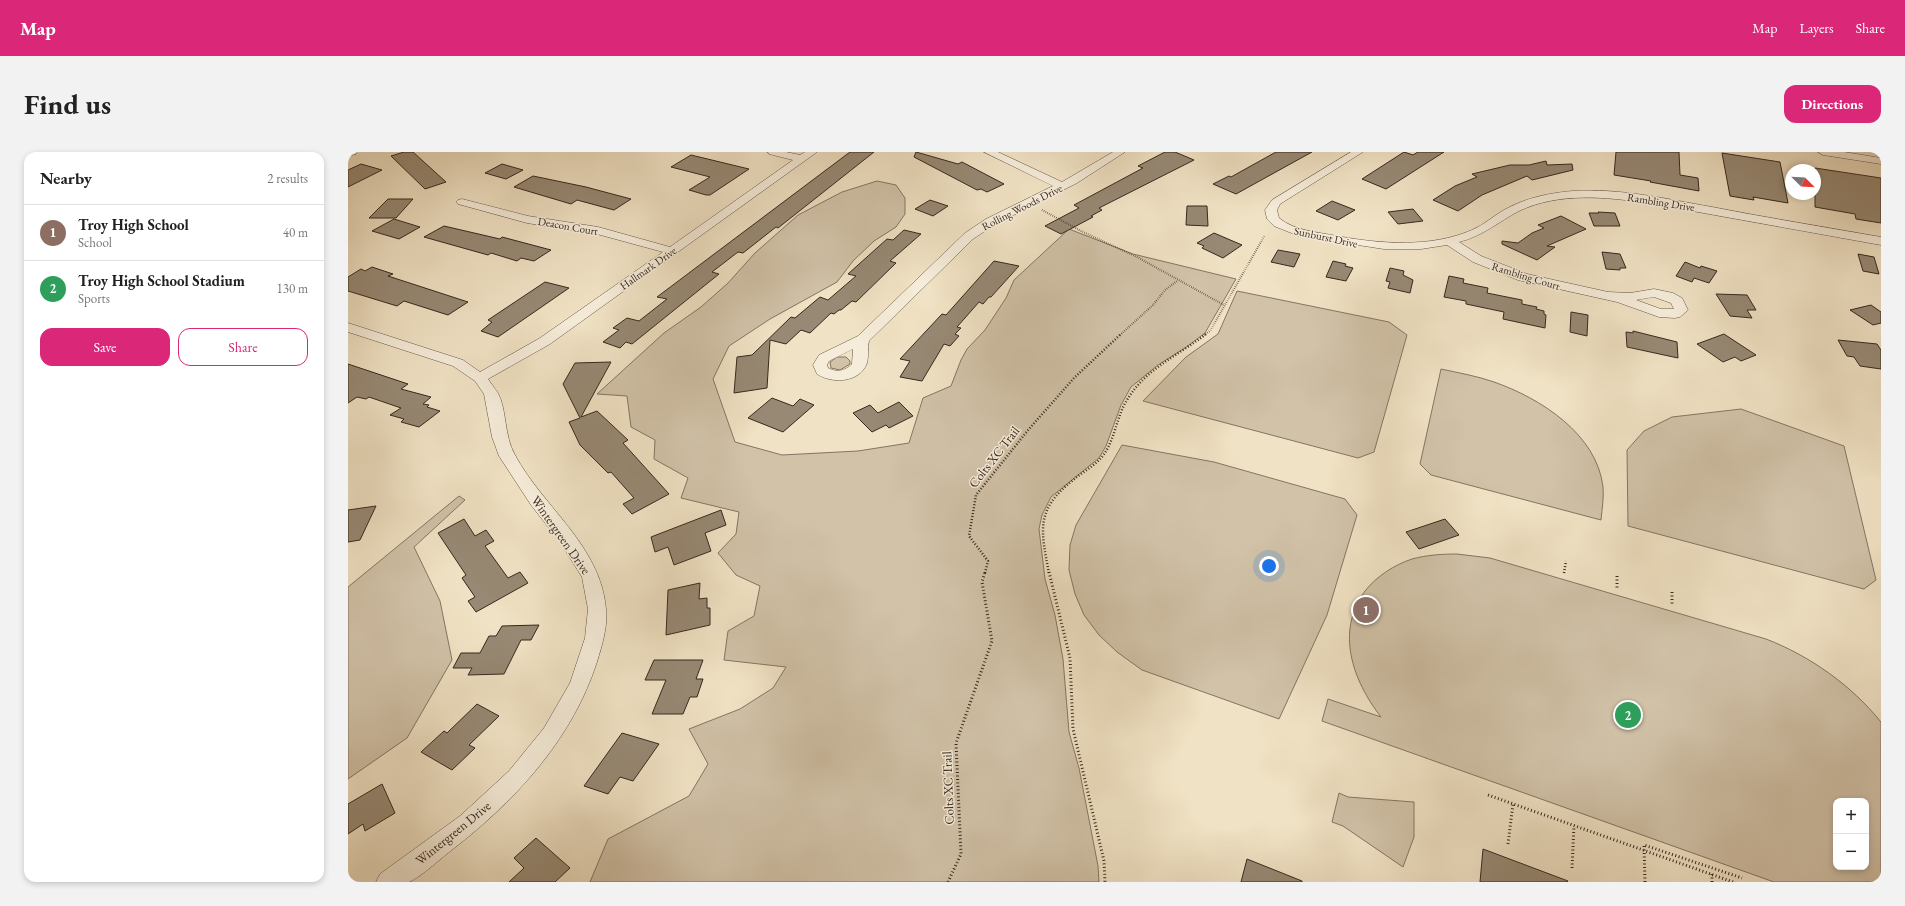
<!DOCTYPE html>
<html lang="en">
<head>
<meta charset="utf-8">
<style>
	body { margin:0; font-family:"EB Garamond",serif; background:#f2f2f2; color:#222 }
	.controls { position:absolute; right:12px; bottom:12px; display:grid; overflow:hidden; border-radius:8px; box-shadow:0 2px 6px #0003 }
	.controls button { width:36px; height:36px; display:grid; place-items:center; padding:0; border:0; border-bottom:1px solid #e0e0e0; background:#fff; color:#222; font:20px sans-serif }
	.compass { position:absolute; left:1437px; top:12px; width:36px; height:36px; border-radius:50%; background:#fff; box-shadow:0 2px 6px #0003; rotate:114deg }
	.you { position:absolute; left:921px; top:414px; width:14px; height:14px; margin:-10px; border:3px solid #fff; border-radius:50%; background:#1a73e8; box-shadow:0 0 0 6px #1a73e833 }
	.badge { display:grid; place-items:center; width:26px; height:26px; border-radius:50%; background:#db2777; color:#fff; font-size:13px; font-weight:700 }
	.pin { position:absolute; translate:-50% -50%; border:2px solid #fff; box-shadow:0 1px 4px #0006 }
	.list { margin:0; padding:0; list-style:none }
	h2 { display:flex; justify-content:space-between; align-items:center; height:52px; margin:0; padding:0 16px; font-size:17px }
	h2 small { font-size:13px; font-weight:400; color:#767676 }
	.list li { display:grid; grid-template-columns:26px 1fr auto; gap:12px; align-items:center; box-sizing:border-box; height:56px; padding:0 16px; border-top:1px solid #e0e0e0 }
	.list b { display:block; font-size:15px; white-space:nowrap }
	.list p { margin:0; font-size:13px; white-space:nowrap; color:#767676 }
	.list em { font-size:13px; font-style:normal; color:#767676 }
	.actions { display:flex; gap:8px; padding:12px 16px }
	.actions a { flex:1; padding:9px 0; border:1px solid #db2777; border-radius:12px; text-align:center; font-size:14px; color:#db2777 }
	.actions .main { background:#db2777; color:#fff }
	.map { position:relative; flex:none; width:1533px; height:730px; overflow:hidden; border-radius:12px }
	header { display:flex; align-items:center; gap:24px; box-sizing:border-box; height:56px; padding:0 20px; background:#db2777; color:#fff }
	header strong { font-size:19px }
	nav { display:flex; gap:22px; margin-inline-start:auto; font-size:14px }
	.intro { display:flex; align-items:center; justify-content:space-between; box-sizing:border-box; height:96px; padding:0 24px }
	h1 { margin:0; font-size:28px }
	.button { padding:10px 18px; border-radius:12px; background:#db2777; color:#fff; font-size:14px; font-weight:700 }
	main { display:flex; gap:24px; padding:0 24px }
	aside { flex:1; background:#fff; border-radius:12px; box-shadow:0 2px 6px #0003 }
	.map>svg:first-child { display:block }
</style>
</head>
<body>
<header>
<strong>Map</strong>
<nav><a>Map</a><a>Layers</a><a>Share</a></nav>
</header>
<div class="intro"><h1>Find us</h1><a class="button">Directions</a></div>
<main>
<aside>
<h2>Nearby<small>2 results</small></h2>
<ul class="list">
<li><span class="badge" style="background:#8d6e63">1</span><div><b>Troy High School</b><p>School</p></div><em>40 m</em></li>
<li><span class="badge" style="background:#2e9e5b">2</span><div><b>Troy High School Stadium</b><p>Sports</p></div><em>130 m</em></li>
</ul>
<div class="actions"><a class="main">Save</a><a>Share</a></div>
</aside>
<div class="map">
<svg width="1533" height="730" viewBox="0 0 1533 730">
	<rect width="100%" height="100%" fill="#f0e2c4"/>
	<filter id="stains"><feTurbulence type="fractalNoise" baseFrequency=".005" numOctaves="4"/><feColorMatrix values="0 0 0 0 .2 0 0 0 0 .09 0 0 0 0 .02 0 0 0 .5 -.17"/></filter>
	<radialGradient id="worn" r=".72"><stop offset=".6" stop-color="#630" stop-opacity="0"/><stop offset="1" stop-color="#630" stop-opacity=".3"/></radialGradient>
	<!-- green -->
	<path fill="#d1c2a8" stroke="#847563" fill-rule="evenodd" d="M529 29 548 33 557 46V62L548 75 526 89 505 109 489 130 422 167 381 194 365 227 387 290 434 303 510 299 561 291 575 246 603 234 613 208 619 197 637 178 658 146 666 128 721 77 785 102 888 127 857 181 837 196 810 213 783 235 773 253 758 294 751 306 703 345 694 363 691 377 697 427 707 463 715 507 721 580 731 616 750 714 751 730H242L260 687 341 644 360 612 341 577 392 557 425 536 438 515 376 508 380 479 406 464 412 434 388 423 370 401 388 382 391 360 333 346 340 326 306 307 307 288 283 275 279 244 249 242 316 181 353 155 380 131 407 101 450 63 494 40Z
		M889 139 1041 170 1059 183 1026 300 1010 306 795 249 838 205 870 182Z
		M489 205H498L502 209V212L492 218 483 216 482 210Z
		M1093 217C1111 221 1129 224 1146 230 1192 246 1249 282 1255 335 1256 345 1254 357 1253 368L1083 323 1072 312Z
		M1393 257 1496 294 1528 428 1516 437 1280 374 1279 298 1296 279 1324 265Z
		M774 293 866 310 997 347 1009 363 979 463 931 567 794 518 769 500 751 483 736 463 727 442 721 418 722 393 728 373Z
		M111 344 117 348 66 395 92 449 104 508 59 586 0 627V435Z
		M1109 402 1142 406 1418 487C1462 504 1503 533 1533 570V730H1426L974 569 980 547 1033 565C1005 529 987 480 1017 439 1029 424 1046 413 1064 407 1079 403 1094 402 1109 402ZM1488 649H1518V715H1488Z
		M991 641 1000 645 1066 650V685L1055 715 995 674 984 670Z"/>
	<!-- building -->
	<path fill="#978974" stroke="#37281e" d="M56 0H65L98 30 77 37 43 4Z
		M502 0H526L430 76 428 75 395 101 390 100 364 120 371 122 284 192 278 190 272 196 255 190 271 178 265 176 279 166 291 169 319 147 309 145Z
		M568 0 610 12 614 10 656 32 639 40 633 37 629 38 566 5Z
		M817 0H827L846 8 751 56 754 58 743 64 745 65 713 82 697 74 731 56 726 53 795 16 790 14Z
		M928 0H964L888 42 865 32 881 24 883 25Z
		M1056 0 1065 3 1070 0H1096L1038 37 1014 27Z
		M1268 0H1331L1332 23 1350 26 1351 39 1302 30 1303 29 1266 23Z
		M1374 1 1432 10 1440 51 1405 45 1406 48 1382 44Z
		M343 3 401 17 362 43H358L341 38 362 25 323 15Z
		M1198 9 1199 13 1224 12 1225 18 1184 28 1179 24 1134 43 1110 59 1085 48 1107 34 1129 25 1124 22 1162 13H1181Z
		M13 12 34 18 0 35V18Z
		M154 12 175 18 158 27 137 21Z
		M1467 16 1533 26V71L1508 67 1507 62 1467 55Z
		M185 24 238 35 283 47 266 58 229 48 223 52 166 35Z
		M40 47H65L48 66H21Z
		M582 48 600 54 585 64 567 57Z
		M984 49 1007 58 990 68 968 59Z
		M839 54H859L860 74 838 73Z
		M1065 57 1075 69 1050 72 1040 60Z
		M1250 60 1267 61 1272 74H1246L1241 61H1251Z
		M1213 64 1238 77 1199 94 1207 95 1189 108 1154 92V89L1170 91 1184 81 1196 76 1190 73Z
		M46 67 72 75 51 87 24 79Z
		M96 74 152 87 154 85 203 98 186 109 173 106 169 109 143 101 140 103 76 85Z
		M556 78 573 82 542 109 548 111 508 150 504 149 493 158H491L486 162 483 161 462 181 453 178 438 192 422 188 419 236 386 241 389 205 404 203 443 165 447 166 472 145 480 148 508 124 500 122 539 87 545 88Z
		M866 81 894 93 875 106 854 96 856 94 849 91Z
		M930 98 952 102 946 115 923 110Z
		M1254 100 1272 102 1278 116H1272V118L1258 117Z
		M1510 102 1526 105 1531 122 1515 119Z
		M646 109 671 114 643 145H641L635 152 631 150 609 175 613 176 607 182 611 184 602 194 596 192 574 229 552 225 562 209 552 207 594 162 598 163Z
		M985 109 998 112 997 114 1005 116 998 129 978 125Z
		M1337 110 1352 116 1353 114 1369 119 1361 131 1346 126 1344 130 1328 124Z
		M24 115 45 122 40 124 120 150 100 163 56 149 49 154 0 139V125L13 117 17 119Z
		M1042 116 1056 119 1055 123 1065 128 1062 141 1040 136 1042 130 1038 129Z
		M1101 124 1116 127 1115 131 1140 136 1139 141 1174 148V152L1189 155 1188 157 1196 159V162L1198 163 1197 176 1155 167 1156 160 1118 152V149L1096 145Z
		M197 130 221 136 150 185 133 179 144 170 140 168Z
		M1368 142 1399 143 1408 158H1399L1404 166 1382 164Z
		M1523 153 1533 160V171L1525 173 1502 158Z
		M1223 160 1240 163 1239 184 1222 180Z
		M1285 179 1329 190 1330 206 1279 195 1278 180 1285 181Z
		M1376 182 1408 203 1393 209 1387 205 1375 210 1349 192Z
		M1490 188 1529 192 1533 198V217L1512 214 1506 205 1499 204Z
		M263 210 233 265 249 259 280 288 275 291 321 342 284 362 275 352 286 346 263 320 260 321 232 293 221 270 232 266 215 232 227 211Z
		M0 212 60 232 53 237 83 245 75 252 81 253 79 255 92 259 71 275 53 270 56 267 42 263 53 256 21 245 18 247 9 245 0 251Z
		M424 246 445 254 452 247 466 253 435 280 400 266Z
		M551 250 565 264 541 276 538 273 524 280 505 261 522 253 530 261Z
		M28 354 12 388 0 390V358Z
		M373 358 378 373 357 381 363 399 326 413 320 395 307 400 303 385Z
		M116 367 127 384 138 378 146 389 137 394 160 426 172 420 180 431 128 460 120 449 127 445 114 426 118 423 90 381Z
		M1097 367 1111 383 1071 397 1058 380Z
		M352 431 351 447 359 446V456H362V473L318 483 320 438Z
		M191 473 183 488H173L156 522 120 523 124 516H105L113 501H132L141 484H148L154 474Z
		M306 508H355L348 527H355L349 545H342L335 562H304L318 528H297Z
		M129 552 151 564 121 593 127 596 104 618 73 600 96 579 99 581Z
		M274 581 311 592 285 629 272 625 260 642 236 634Z
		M34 632 47 661 17 679 15 672 0 682V652Z
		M188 686 222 716 207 730H161L176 716 166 706Z
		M1135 697 1220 729 1219 730H1132Z
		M899 707 954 729V730H893Z"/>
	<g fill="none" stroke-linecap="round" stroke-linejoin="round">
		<defs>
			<path id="street" d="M0 0H9L8 2 0 4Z
				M420 0H438L452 3 457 0H469L202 192 140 227C143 232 147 236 150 241 159 258 156 284 167 303 195 355 253 394 258 457 260 475 254 493 249 510 223 590 165 651 100 701 90 709 71 726 61 730 52 730 37 730 28 730L32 722 112 664 161 619 196 576 222 531 237 486 240 457 234 425 212 390 183 353 151 304 144 285 136 242 127 229 105 214 0 180V171L115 208 132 220 192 186 315 100 249 82 179 71 110 52 108 50 110 48 114 47 180 64 250 75 322 95 445 8 421 2Z
				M636 0H650L714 30 765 0H777L729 31 646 73 625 87 521 189C519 196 521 204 519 211 512 231 484 232 469 222L465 213 471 203 510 184 617 81 638 67 705 34ZM505 197 504 212C497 219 489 221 480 216L479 213 481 209Z
				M1003 0H1015L932 52 929 58 931 66C947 79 969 80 989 84 1033 92 1082 96 1124 78 1136 73 1145 64 1156 58 1177 46 1201 41 1225 39 1272 36 1318 47 1364 55 1420 66 1477 75 1533 85V93L1300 51C1258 45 1211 40 1171 59 1150 70 1135 84 1111 90L1133 104 1179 122 1260 140 1282 141 1306 137 1325 141 1334 146 1340 158 1332 165 1327 166 1311 165 1269 150 1170 128 1125 110 1099 93 1073 97H1036L951 84 926 74 919 67 917 58 924 48ZM1306 145 1323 151 1326 157H1313L1288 148Z
				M1470 0H1496L1533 6V12L1475 3Z"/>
		</defs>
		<!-- street casing -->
		<use href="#street" stroke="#655648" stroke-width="1"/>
		<!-- path-far2 -->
		<path stroke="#37281e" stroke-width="2" stroke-dasharray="0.5 1.5" stroke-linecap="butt" d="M694 58 735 80 789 105 876 153
			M772 183 805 153 817 138 829 129
			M856 183 862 179 917 83"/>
		<!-- path-far1 -->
		<path stroke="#37281e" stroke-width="2.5" stroke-dasharray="1 2" stroke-linecap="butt" d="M637 421 640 409 621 384 628 343 681 277 726 226 773 182
			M701 421C693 379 687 358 724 329 733 321 745 315 753 306 767 290 768 265 779 248 797 217 831 203 858 182
			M1216 421 1218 409"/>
		<!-- path -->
		<path stroke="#37281e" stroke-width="3" stroke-dasharray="1 2.5" stroke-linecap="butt" d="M701 420 722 506 725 577 756 709 757 730
			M1269 424V437
			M1324 440V453
			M1140 643 1385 730
			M1160 692 1165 652
			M1224 716 1226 674
			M1364 722V730
			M600 730 613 702 608 591 644 489 634 430 637 420
			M1297 730 1296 693 1394 726"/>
		<!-- street -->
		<use href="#street" fill="#f5ecd9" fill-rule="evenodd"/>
	</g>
	<g text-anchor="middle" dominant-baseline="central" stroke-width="3" stroke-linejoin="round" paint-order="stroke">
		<!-- far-street labels -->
		<g font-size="11" fill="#37281e" stroke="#f5ecd9">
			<text transform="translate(1313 50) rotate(9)">Rambling Drive</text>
			<text transform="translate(674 55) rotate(-27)">Rolling Woods Drive</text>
			<text transform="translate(220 74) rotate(10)">Deacon Court</text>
			<text transform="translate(978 85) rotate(12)">Sunburst Drive</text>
			<text transform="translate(300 116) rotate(-35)">Hallmark Drive</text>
			<text transform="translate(1178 124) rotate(17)">Rambling Court</text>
		</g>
		<!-- street labels -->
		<g font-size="13" fill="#37281e" stroke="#f5ecd9">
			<text transform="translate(646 305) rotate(-52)">Colts XC Trail</text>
			<text transform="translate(213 383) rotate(55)">Wintergreen Drive</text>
			<text transform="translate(600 636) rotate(-92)">Colts XC Trail</text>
			<text transform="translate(105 681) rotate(-39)">Wintergreen Drive</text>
		</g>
	</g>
	<rect width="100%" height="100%" filter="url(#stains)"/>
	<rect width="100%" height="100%" fill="url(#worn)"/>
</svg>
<div class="controls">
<button>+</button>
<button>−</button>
</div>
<svg class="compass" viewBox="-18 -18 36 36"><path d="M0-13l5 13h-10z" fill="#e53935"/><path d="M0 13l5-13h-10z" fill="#767676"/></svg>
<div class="you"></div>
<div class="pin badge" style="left:1018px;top:458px;background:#8d6e63">1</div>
<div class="pin badge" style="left:1280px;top:563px;background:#2e9e5b">2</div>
</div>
</main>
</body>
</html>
